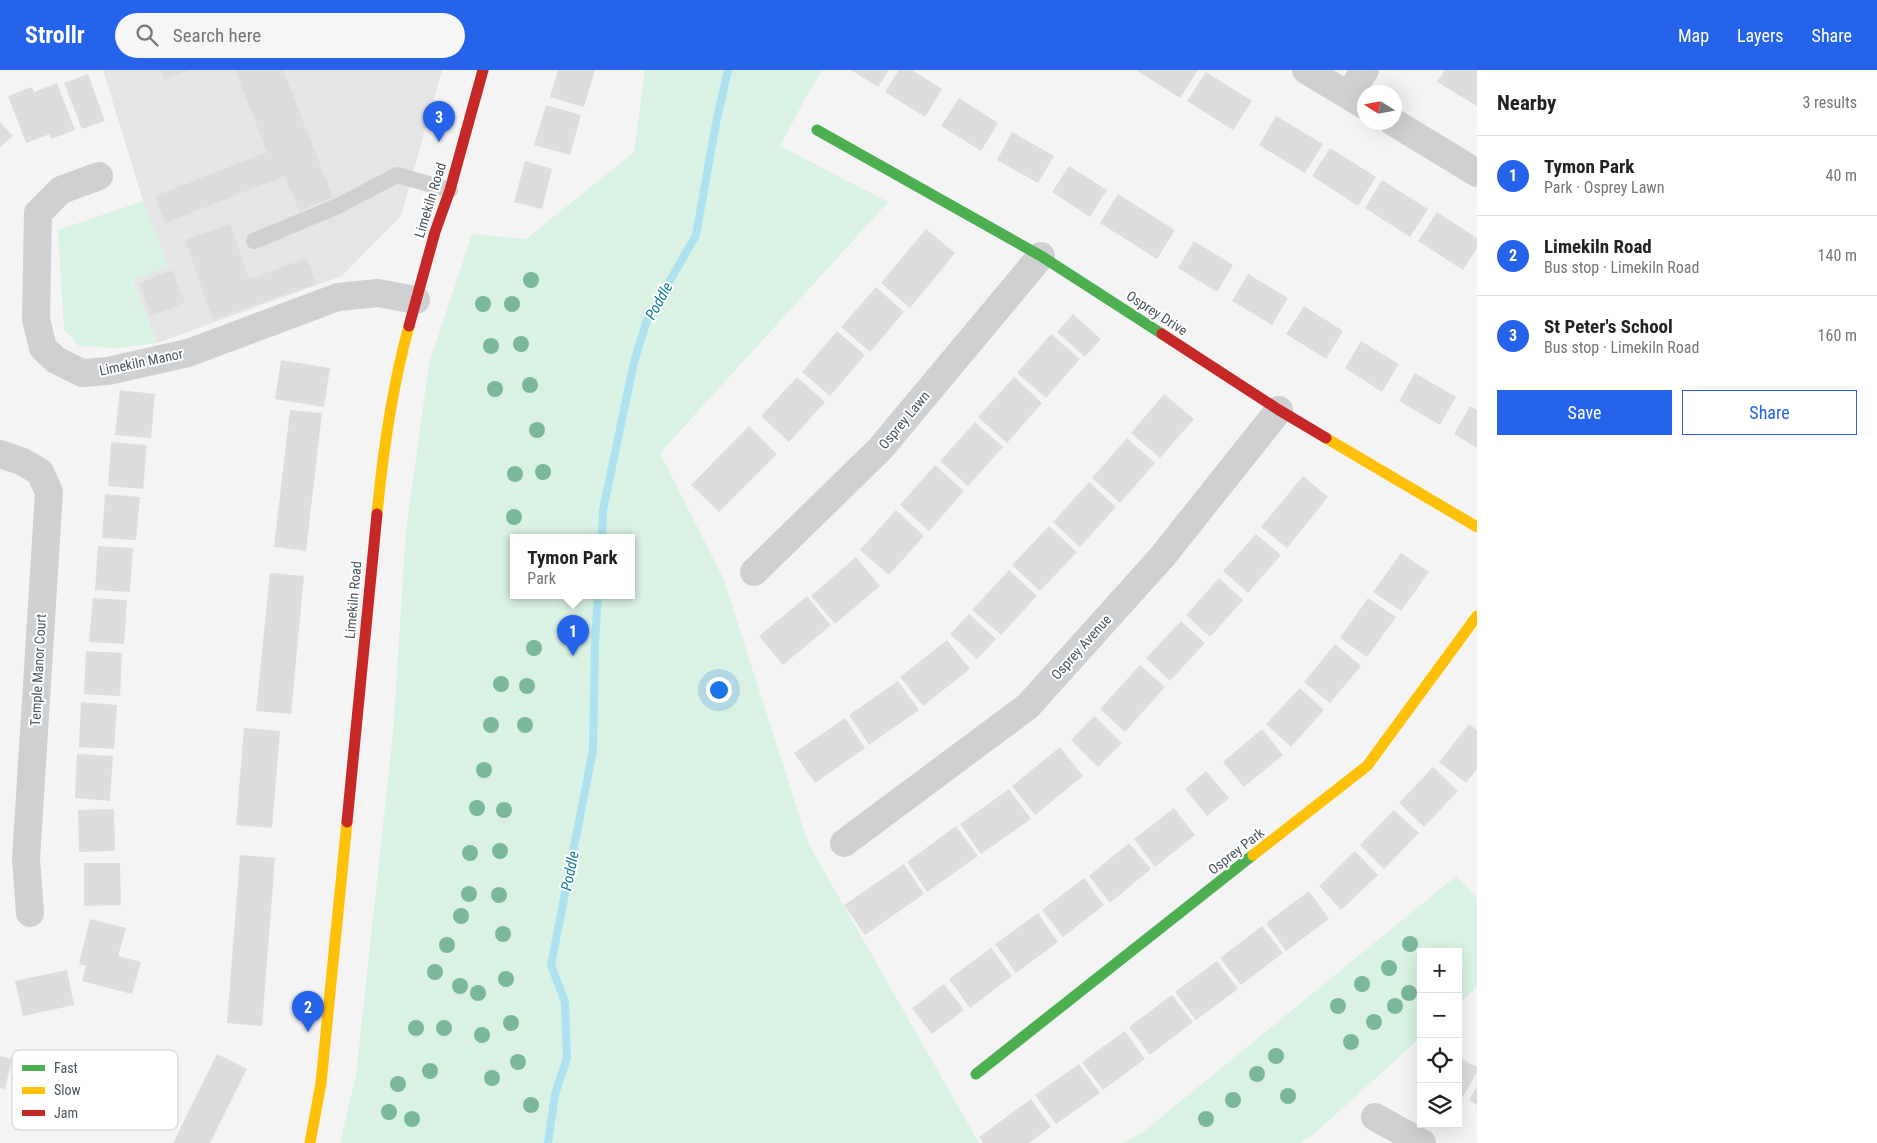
<!DOCTYPE html>
<html lang="en">
<head>
<meta charset="utf-8">
<style>
	body { margin:0; font-family:"Roboto Condensed",sans-serif; background:#f6f6f6; color:#222 }
	.controls { position:absolute; right:15px; bottom:15px; display:grid; overflow:hidden; border-radius:0px; box-shadow:0 5px 20px #0002 }
	.controls button { width:45px; height:45px; display:grid; place-items:center; padding:0; border:0; border-bottom:1px solid #e0e0e0; background:#fff; color:#222; font:25px sans-serif }
	.compass { position:absolute; left:1357px; top:15px; width:45px; height:45px; border-radius:50%; background:#fff; box-shadow:0 5px 20px #0002; rotate:281deg }
	.you { position:absolute; left:718px; top:619px; width:18px; height:18px; margin:-12px; border:4px solid #fff; border-radius:50%; background:#1a73e8; box-shadow:0 0 0 8px #1a73e833 }
	.badge { display:grid; place-items:center; width:32px; height:32px; border-radius:50%; background:#2563eb; color:#fff; font-size:16px; font-weight:700 }
	.pin { position:absolute; translate:-50% -41px; filter:drop-shadow(0 1px 2px #0008) }
	.pin::after { content:''; position:absolute; top:26px; width:18px; height:15px; background:inherit; clip-path:polygon(0 0,100% 0,50% 100%) }
	.popup { position:absolute; left:510px; top:464px; width:125px; height:65px; box-sizing:border-box; display:grid; place-content:center; border-radius:0px; background:#fff; filter:drop-shadow(0 1px 4px #0005); font-size:16px; white-space:nowrap; color:#767676 }
	.popup b { font-size:19px; color:#222 }
	.popup::after { content:''; position:absolute; left:50%; top:100%; margin-left:-10px; border:10px solid transparent; border-top-color:#fff }
	.list { margin:0; padding:0; list-style:none }
	h2 { display:flex; justify-content:space-between; align-items:center; height:65px; margin:0; padding:0 20px; font-size:21px }
	h2 small { font-size:16px; font-weight:400; color:#767676 }
	.list li { display:grid; grid-template-columns:32px 1fr auto; gap:15px; align-items:center; box-sizing:border-box; height:80px; padding:0 20px; border-top:1px solid #e0e0e0 }
	.list b { display:block; font-size:19px; white-space:nowrap }
	.list p { margin:0; font-size:16px; white-space:nowrap; color:#767676 }
	.list em { font-size:16px; font-style:normal; color:#767676 }
	.actions { display:flex; gap:10px; padding:15px 20px }
	.actions a { flex:1; padding:11px 0; border:1px solid #2563eb; border-radius:0px; text-align:center; font-size:18px; color:#2563eb }
	.actions .main { background:#2563eb; color:#fff }
	.icon { flex:none; width:28px; height:28px; fill:none; stroke:currentColor; stroke-width:2; stroke-linecap:round; stroke-linejoin:round }
	.map { position:relative; flex:none; width:1477px; height:1073px; overflow:hidden }
	header { display:flex; align-items:center; gap:30px; box-sizing:border-box; height:70px; padding:0 25px; background:#2563eb; color:#fff }
	header strong { font-size:24px }
	nav { display:flex; gap:28px; margin-inline-start:auto; font-size:18px }
	.search { width:350px; height:45px; background:#f6f6f6; display:flex; align-items:center; gap:12px; box-sizing:border-box; padding:0 18px; border-radius:28px; color:#767676; font-size:19px }
	main { display:flex }
	aside { flex:1; background:#fff }
	.map>svg:first-child { display:block }
</style>
</head>
<body>
<header>
<strong>Strollr</strong>
<div class="search"><svg class="icon" aria-label="search" viewBox="0 0 24 24"><circle cx="10" cy="10" r="6"/><path d="M15 15l6 6"/></svg>Search here</div>
<nav><a>Map</a><a>Layers</a><a>Share</a></nav>
</header>
<main>
<div class="map">
<svg width="1477" height="1073" viewBox="0 0 1477 1073">
	<rect width="100%" height="100%" fill="#f4f4f4"/>
	<!-- education -->
	<path fill="#e6e5e6" d="M103 0H442L401 146 342 206 157 273 132 209 167 196 143 131Z"/>
	<!-- green -->
	<path fill="#d9f2e3" fill-rule="evenodd" d="M645 0H823L812 16 780 76 888 132 660 383 724 510 808 773 979 1073H340L356 1005 393 663 406 461 429 294 472 164 526 169 634 82ZM632 467V525H514V467Z
		M143 131 168 196 132 210 157 273 119 278 79 276 64 259 58 160Z
		M1456 806 1477 828V917L1458 934V882H1421V967L1315 1063 1300 1073H1124L1143 1062Z"/>
	<g fill="none" stroke-linecap="round" stroke-linejoin="round">
		<!-- stream -->
		<path stroke="#aee2f0" stroke-width="8" d="M602 467 603 440 634 292 646 253 696 165 716 53 728 0
			M548 1073 555 1024 567 988 565 932 551 895 593 680 595 571 598 525"/>
	</g>
	<!-- building -->
	<path fill="#ddddde" d="M160 0H190L164 10Z
		M235 0H283L333 127 299 141 285 106 165 153 155 126 267 82Z
		M558 0H595L584 37 550 27Z
		M851 0H889L878 17Z
		M899 0H912L942 19 925 47 885 22Z
		M1136 0H1198L1180 28Z
		M1445 0H1477V36L1437 12Z
		M1206 2 1252 31 1233 60 1187 31Z
		M88 4 105 51 82 59 64 13Z
		M57 13 75 60 51 69 50 64 26 73 8 26 32 17 34 22Z
		M959 28 998 53 981 81 941 56Z
		M546 35 581 45 570 85 534 75Z
		M1276 46 1323 74 1305 103 1259 75Z
		M0 52 13 66 0 77Z
		M1012 62 1054 86 1038 113 997 90Z
		M1330 78 1376 107 1358 136 1312 106Z
		M525 91 552 99 542 139 514 132Z
		M1069 96 1107 120 1090 147 1052 122Z
		M1382 110 1428 139 1410 167 1365 138Z
		M1118 124 1175 160 1157 189 1100 153Z
		M1437 142 1477 168V178L1463 200 1418 171Z
		M230 154 249 209 307 188 316 214 213 250 185 170Z
		M926 159 955 183 910 238 881 213Z
		M1194 171 1233 195 1217 222 1178 198Z
		M172 200 185 233 151 246 139 213Z
		M1248 204 1288 228 1272 255 1232 231Z
		M876 217 904 242 870 282 841 257Z
		M1304 236 1343 261 1326 289 1286 264Z
		M1073 244 1101 269 1085 287 1057 262Z
		M837 261 865 285 830 326 802 302Z
		M1051 264 1080 289 1046 328 1017 303Z
		M1361 271 1399 294 1382 322 1345 298Z
		M281 290 330 298 324 337 275 329Z
		M1415 303 1456 327 1440 355 1399 331Z
		M797 307 825 332 789 372 761 346Z
		M1014 307 1042 333 1007 373 978 347Z
		M120 320 155 324 151 368 115 365Z
		M1164 324 1194 349 1160 388 1131 363Z
		M1470 336 1477 340V378L1454 364Z
		M290 340 322 343 306 481 274 477Z
		M975 352 1003 377 968 416 940 391Z
		M749 356 777 384 719 442 691 415Z
		M1127 368 1155 393 1120 433 1092 408Z
		M111 372 147 375 143 419 108 416Z
		M935 395 964 421 929 461 900 435Z
		M1303 406 1328 427 1287 478 1261 457Z
		M1089 412 1116 437 1080 477 1053 452Z
		M105 424 140 427 136 470 102 468Z
		M896 440 924 466 889 505 860 480Z
		M1049 456 1077 482 1040 521 1012 495Z
		M1256 464 1281 485 1248 523 1223 501Z
		M98 476 133 478 130 522 95 520Z
		M1401 483 1429 502 1401 541 1373 522Z
		M856 487 880 516 835 554 811 526Z
		M1009 500 1037 526 1001 565 972 540Z
		M270 503 304 506 291 644 256 641Z
		M1219 508 1243 530 1210 567 1186 545Z
		M807 526 831 555 783 595 759 566Z
		M93 528 127 530 124 574 89 572Z
		M1368 528 1396 547 1367 587 1340 568Z
		M969 544 996 569 977 589 950 564Z
		M1181 551 1205 573 1170 611 1146 588Z
		M947 570 970 599 923 636 900 607Z
		M1335 574 1361 596 1330 633 1304 612Z
		M86 581 122 583 120 626 84 624Z
		M1140 595 1165 617 1125 662 1100 639Z
		M898 611 919 640 869 675 849 645Z
		M1300 618 1324 640 1291 677 1266 654Z
		M81 632 117 635 114 679 79 677Z
		M1094 646 1122 673 1098 697 1071 670Z
		M845 648 865 678 815 713 794 683Z
		M1469 654 1477 660V699L1466 713 1439 692Z
		M244 658 280 661 272 758 236 755Z
		M1262 659 1283 685 1244 717 1223 692Z
		M1060 677 1083 706 1035 745 1012 716Z
		M77 684 113 686 110 731 75 728Z
		M1433 697 1458 721 1424 757 1399 733Z
		M1206 701 1229 728 1207 746 1185 719Z
		M1009 719 1031 749 981 784 960 754Z
		M1174 738 1195 765 1155 797 1134 769Z
		M114 739 115 781 79 782 78 740Z
		M1394 740 1419 763 1384 799 1360 775Z
		M956 756 978 786 927 822 907 792Z
		M1129 773 1151 799 1110 833 1089 806Z
		M1355 781 1378 805 1341 840 1319 816Z
		M240 785 275 788 262 956 227 953Z
		M84 793H120L121 835 84 836Z
		M904 794 924 824 865 865 844 835Z
		M1084 808 1104 835 1063 867 1042 840Z
		M1309 821 1329 849 1286 881 1266 853Z
		M1038 843 1058 872 1016 903 995 874Z
		M90 849 126 858 118 886 141 892 132 924 82 911 86 896 79 894Z
		M1262 856 1283 883 1241 915 1220 888Z
		M991 878 1012 906 970 938 949 909Z
		M1217 891 1238 919 1196 950 1175 922Z
		M67 900 74 935 23 946 15 911Z
		M944 914 964 940 932 964 912 938Z
		M1172 925 1193 952 1150 985 1129 957Z
		M1125 961 1145 989 1103 1020 1082 992Z
		M217 984 247 999 210 1073H173Z
		M0 986 12 989 5 1019 0 1018Z
		M1458 987 1477 997V1002L1463 1027 1458 1025Z
		M1079 994 1100 1023 1056 1054 1035 1025Z
		M61 999 73 1002 63 1032 51 1028Z
		M79 1009 91 1013 83 1035 71 1032Z
		M1477 1016V1035L1469 1030Z
		M1031 1029 1051 1057 1029 1073H983L979 1067Z"/>
	<g fill="none" stroke-linecap="round" stroke-linejoin="round">
		<!-- lane -->
		<path stroke="#ced0d2" stroke-width="16" d="M254 171 338 136 397 105 450 120"/>
		<!-- street -->
		<path stroke="#ced0d2" stroke-width="28" d="M1306 0 1364 35
			M1348 25 1365 0
			M1393 52 1477 103
			M99 106 61 120 38 143 36 249 43 278 56 290 82 303 108 301 188 283 338 227 378 223 416 230
			M0 384 23 392 40 402 49 422 26 789 30 843
			M754 502 880 379 1041 186
			M844 773 1028 636 1162 487 1279 340
			M1375 1047 1422 1073"/>
		<!-- fast -->
		<path stroke="#4caf50" stroke-width="11" d="M817 60 1041 186 1162 264
			M976 1004 1253 785"/>
		<!-- slow -->
		<path stroke="#ffc107" stroke-width="11" d="M1326 368 1477 457
			M377 444C383 381 392 317 409 256
			M1253 785 1367 696 1477 546
			M310 1073 321 1013 347 752"/>
		<!-- jam -->
		<path stroke="#c62828" stroke-width="11" d="M409 256 435 162 450 120 483 0
			M1162 264 1279 340 1326 368
			M347 752 377 444"/>
	</g>
	<!-- trees -->
	<g fill="#7ab899">
		<circle cx="531" cy="210" r="8"/>
		<circle cx="483" cy="234" r="8"/>
		<circle cx="512" cy="234" r="8"/>
		<circle cx="521" cy="274" r="8"/>
		<circle cx="491" cy="276" r="8"/>
		<circle cx="530" cy="315" r="8"/>
		<circle cx="495" cy="319" r="8"/>
		<circle cx="537" cy="360" r="8"/>
		<circle cx="543" cy="402" r="8"/>
		<circle cx="515" cy="404" r="8"/>
		<circle cx="514" cy="447" r="8"/>
		<circle cx="534" cy="578" r="8"/>
		<circle cx="501" cy="614" r="8"/>
		<circle cx="527" cy="616" r="8"/>
		<circle cx="491" cy="655" r="8"/>
		<circle cx="525" cy="655" r="8"/>
		<circle cx="484" cy="700" r="8"/>
		<circle cx="477" cy="738" r="8"/>
		<circle cx="504" cy="740" r="8"/>
		<circle cx="500" cy="781" r="8"/>
		<circle cx="470" cy="783" r="8"/>
		<circle cx="469" cy="824" r="8"/>
		<circle cx="499" cy="825" r="8"/>
		<circle cx="461" cy="846" r="8"/>
		<circle cx="503" cy="864" r="8"/>
		<circle cx="1410" cy="874" r="8"/>
		<circle cx="447" cy="875" r="8"/>
		<circle cx="1389" cy="898" r="8"/>
		<circle cx="435" cy="902" r="8"/>
		<circle cx="506" cy="909" r="8"/>
		<circle cx="1362" cy="914" r="8"/>
		<circle cx="460" cy="916" r="8"/>
		<circle cx="478" cy="923" r="8"/>
		<circle cx="1409" cy="923" r="8"/>
		<circle cx="1338" cy="936" r="8"/>
		<circle cx="1395" cy="936" r="8"/>
		<circle cx="1374" cy="952" r="8"/>
		<circle cx="511" cy="953" r="8"/>
		<circle cx="416" cy="958" r="8"/>
		<circle cx="444" cy="958" r="8"/>
		<circle cx="482" cy="965" r="8"/>
		<circle cx="1351" cy="972" r="8"/>
		<circle cx="1276" cy="986" r="8"/>
		<circle cx="518" cy="992" r="8"/>
		<circle cx="430" cy="1001" r="8"/>
		<circle cx="1257" cy="1004" r="8"/>
		<circle cx="492" cy="1008" r="8"/>
		<circle cx="398" cy="1014" r="8"/>
		<circle cx="1288" cy="1026" r="8"/>
		<circle cx="1233" cy="1030" r="8"/>
		<circle cx="531" cy="1035" r="8"/>
		<circle cx="389" cy="1042" r="8"/>
		<circle cx="412" cy="1049" r="8"/>
		<circle cx="1206" cy="1049" r="8"/>
	</g>
	<g text-anchor="middle" dominant-baseline="central" stroke-width="4" stroke-linejoin="round" paint-order="stroke">
		<!-- street labels -->
		<g font-size="14" fill="#4a5661" stroke="#fff">
			<text transform="translate(430 130) rotate(-73)">Limekiln Road</text>
			<text transform="translate(1157 243) rotate(33)">Osprey Drive</text>
			<text transform="translate(141 292) rotate(-12)">Limekiln Manor</text>
			<text transform="translate(904 350) rotate(-50)">Osprey Lawn</text>
			<text transform="translate(353 530) rotate(-85)">Limekiln Road</text>
			<text transform="translate(1081 577) rotate(-48)">Osprey Avenue</text>
			<text transform="translate(38 600) rotate(-87)">Temple Manor Court</text>
			<text transform="translate(1236 781) rotate(-38)">Osprey Park</text>
		</g>
		<!-- water labels -->
		<g font-size="15" font-style="italic" fill="#0c7c9b" stroke="#fff">
			<text transform="translate(659 231) rotate(-61)">Poddle</text>
			<text transform="translate(570 801) rotate(-79)">Poddle</text>
		</g>
	</g>
	<!-- legend -->
	<rect x="12" y="980" width="166" height="80" rx="8" fill="#fff" stroke="#c9ccd0" stroke-width="1"/>
	<rect x="22" y="995" width="23" height="6" fill="#4caf50"/>
	<rect x="22" y="1017" width="23" height="7" fill="#ffc107"/>
	<rect x="22" y="1040" width="23" height="6" fill="#c62828"/>
	<g font-size="14" fill="#4a5661">
		<text x="54" y="1003">Fast</text>
		<text x="54" y="1025">Slow</text>
		<text x="54" y="1048">Jam</text>
	</g>
</svg>
<div class="controls">
<button>+</button>
<button>−</button>
<button><svg class="icon" aria-label="locate" viewBox="0 0 24 24"><circle cx="12" cy="12" r="6"/><path d="M12 2v4M12 18v4M2 12h4M18 12h4"/></svg></button>
<button><svg class="icon" aria-label="layers" viewBox="0 0 24 24"><path d="M12 4l9 5-9 5-9-5zM3 14l9 5 9-5"/></svg></button>
</div>
<svg class="compass" viewBox="-18 -18 36 36"><path d="M0-13l5 13h-10z" fill="#e53935"/><path d="M0 13l5-13h-10z" fill="#767676"/></svg>
<div class="you"></div>
<div class="pin badge" style="left:573px;top:586px">1</div>
<div class="popup"><b>Tymon Park</b>Park</div>
<div class="pin badge" style="left:308px;top:962px">2</div>
<div class="pin badge" style="left:439px;top:72px">3</div>
</div>
<aside>
<h2>Nearby<small>3 results</small></h2>
<ul class="list">
<li><span class="badge">1</span><div><b>Tymon Park</b><p>Park · Osprey Lawn</p></div><em>40 m</em></li>
<li><span class="badge">2</span><div><b>Limekiln Road</b><p>Bus stop · Limekiln Road</p></div><em>140 m</em></li>
<li><span class="badge">3</span><div><b>St Peter's School</b><p>Bus stop · Limekiln Road</p></div><em>160 m</em></li>
</ul>
<div class="actions"><a class="main">Save</a><a>Share</a></div>
</aside>
</main>
</body>
</html>
